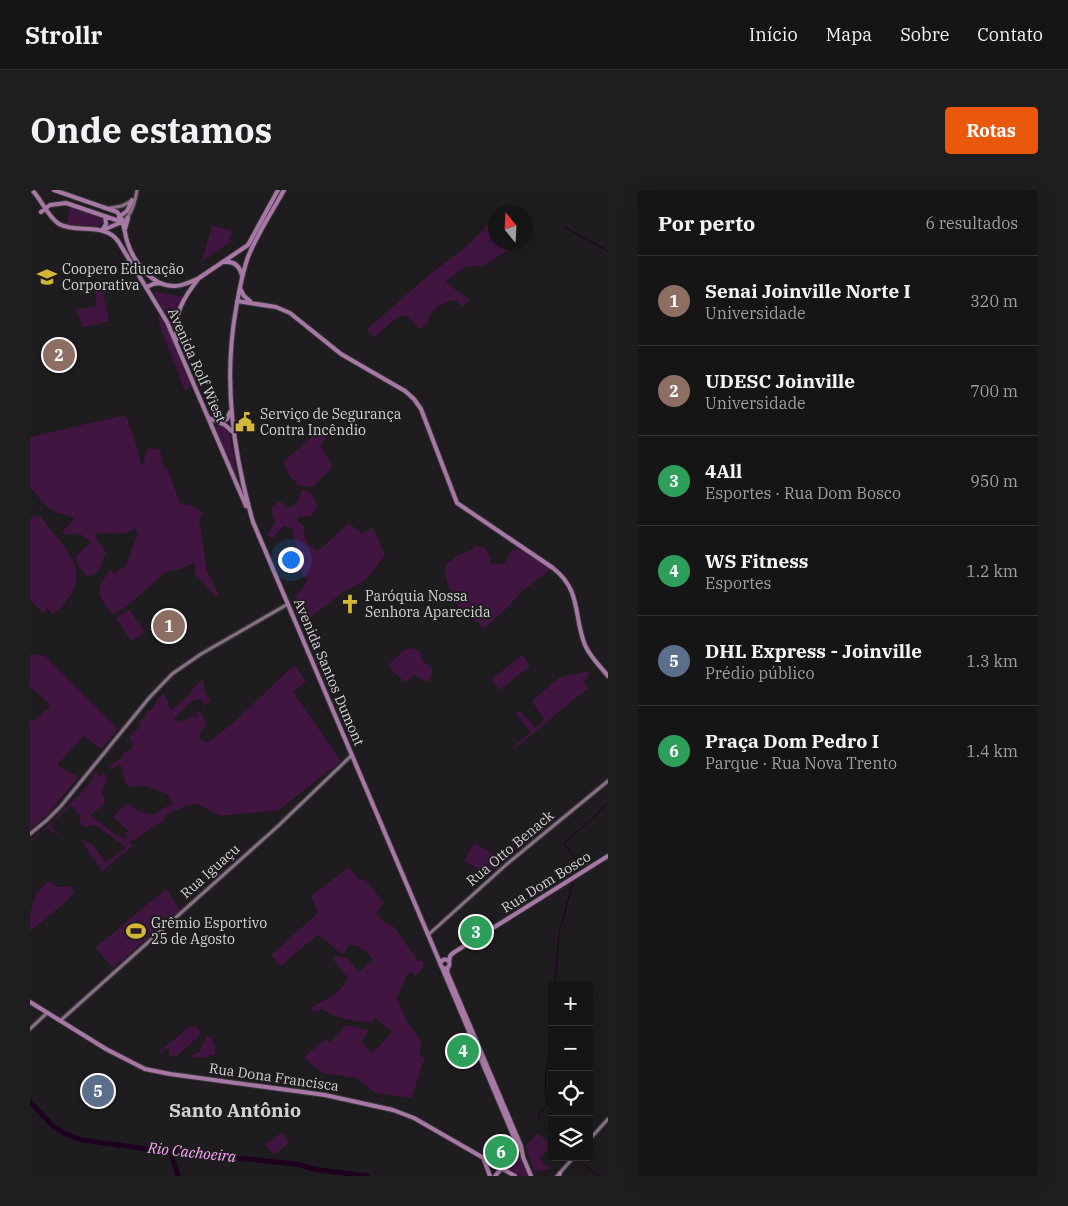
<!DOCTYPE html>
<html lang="pt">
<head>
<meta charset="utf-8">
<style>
	body { margin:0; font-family:"IBM Plex Serif",serif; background:#1f1e1f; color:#f1f3f6 }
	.controls { position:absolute; right:15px; bottom:15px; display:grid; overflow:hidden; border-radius:5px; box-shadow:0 5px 20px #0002 }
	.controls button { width:45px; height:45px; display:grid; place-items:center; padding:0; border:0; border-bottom:1px solid #353435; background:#161516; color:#f1f3f6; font:25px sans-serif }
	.compass { position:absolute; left:458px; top:15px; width:45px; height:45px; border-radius:50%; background:#161516; box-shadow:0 5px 20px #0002; rotate:342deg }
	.you { position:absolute; left:260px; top:369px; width:18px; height:18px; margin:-12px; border:4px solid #fff; border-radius:50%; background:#1a73e8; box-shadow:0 0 0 8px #1a73e833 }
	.badge { display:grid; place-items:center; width:32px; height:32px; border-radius:50%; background:#ea580c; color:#fff; font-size:16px; font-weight:700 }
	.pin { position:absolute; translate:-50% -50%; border:2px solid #fff; box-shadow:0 1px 5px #0006 }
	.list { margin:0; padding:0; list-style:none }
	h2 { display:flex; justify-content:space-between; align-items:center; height:65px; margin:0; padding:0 20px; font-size:21px }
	h2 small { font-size:16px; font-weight:400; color:#9e9fa1 }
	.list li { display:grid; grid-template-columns:32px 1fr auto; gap:15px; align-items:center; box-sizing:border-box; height:90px; padding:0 20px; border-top:1px solid #353435 }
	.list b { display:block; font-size:19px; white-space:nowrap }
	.list p { margin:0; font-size:16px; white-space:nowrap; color:#9e9fa1 }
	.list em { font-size:16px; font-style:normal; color:#9e9fa1 }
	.icon { flex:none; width:28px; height:28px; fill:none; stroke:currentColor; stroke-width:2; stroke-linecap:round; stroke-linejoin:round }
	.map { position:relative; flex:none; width:578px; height:986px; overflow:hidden; border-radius:5px }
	header { display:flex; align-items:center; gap:30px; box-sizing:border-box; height:70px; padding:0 25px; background:#161516; border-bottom:1px solid #353435 }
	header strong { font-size:24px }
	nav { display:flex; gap:28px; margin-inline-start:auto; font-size:18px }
	.intro { display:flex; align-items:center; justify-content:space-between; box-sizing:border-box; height:120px; padding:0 30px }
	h1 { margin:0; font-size:35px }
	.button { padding:12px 22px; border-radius:5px; background:#ea580c; color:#fff; font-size:18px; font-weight:700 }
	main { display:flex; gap:30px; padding:0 30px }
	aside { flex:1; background:#161516; border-radius:5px; box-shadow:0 5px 20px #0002 }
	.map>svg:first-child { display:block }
</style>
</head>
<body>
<header>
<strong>Strollr</strong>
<nav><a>Início</a><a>Mapa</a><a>Sobre</a><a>Contato</a></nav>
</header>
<div class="intro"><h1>Onde estamos</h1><a class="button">Rotas</a></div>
<main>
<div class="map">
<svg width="578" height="986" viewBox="0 0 578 986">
	<rect width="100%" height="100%" fill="#1e1c1e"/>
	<!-- green -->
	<path fill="#40153f" d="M40 17 71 27 73 32 67 37 37 34Z
		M465 27 466 52 489 53 455 75 435 77 415 92 440 110 432 117 426 110C412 111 400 120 397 134L390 139 376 125 367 127 344 148 337 139 400 84 437 56Z
		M182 35 202 41 199 48 201 52 172 71Z
		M71 92 79 131 53 138 46 118 53 119 66 115V102L63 94Z
		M127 102 154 107 146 124 143 138 124 103Z
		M129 125 133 130 161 195 155 201 131 139 128 128Z
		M96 225 107 257 111 275H113L117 258 130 260 134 278 138 279 150 314 160 315 174 323 169 329 177 381 190 408C177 402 176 392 165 385L164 372 154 378 136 382 97 416 83 425C66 401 65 404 80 379L84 383 96 376 108 343 105 339C90 347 79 340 66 344L67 351 70 353 76 362 70 378 65 384 57 386C52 381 46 374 46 366L61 352C46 338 45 348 32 343 35 337 42 334 44 328 39 325 34 325 28 323 18 320 9 308 3 300L0 299V247Z
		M190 236 197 239 199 241 208 291 184 237Z
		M291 239 298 244 291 256 303 277 283 297 269 296 260 286 253 272Z
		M272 299 281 303 288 315 280 327 271 326 267 330 274 336C274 349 277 355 288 361L319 333 332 344 341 338 344 340 355 364 342 383 333 392 316 400 277 430 265 406 276 394 278 387 273 389 270 372H264L254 380 252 374 266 360C267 352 263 347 263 339L254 336 242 348 237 345 245 332 241 321 242 316 250 311 257 318 266 314Z
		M6 326 11 327C38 363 69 385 23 424L17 418 13 423 0 410V329Z
		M446 356 455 358 461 368 460 373 470 375 475 373 482 360 488 359 521 379 491 402 480 415 454 439 448 432 436 426 431 422 416 390 415 376 428 365 440 361Z
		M99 419 115 442 101 451 86 428Z
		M381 458 386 459 391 463V469L402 479V486L397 492 384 485 375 492 363 482 359 474 374 460Z
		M0 464 15 466 88 539 71 559 54 546 27 575 48 587 19 623 0 640V530L5 531 12 523 20 517 17 512 0 497Z
		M492 465 500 476 470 500 461 490Z
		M264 475 276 491 263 502 311 571 249 620 190 626 167 614 158 615 136 625 133 632 122 637 107 649 99 651 103 656C92 665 81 673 72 682 68 671 55 662 53 650L63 655 76 673 96 657 66 636 62 635 56 638 51 635 49 631 51 625 47 623 45 618 41 616 21 634 22 638 33 649 17 638 0 652V650L12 641 49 605 61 591 65 582H67L70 588 72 584 77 585 76 593 72 602 75 611 72 616 60 625 82 642 95 649 97 648 95 645 96 642H100L83 627 92 617 97 620 93 616 98 613 106 620 123 625 143 613 138 604 114 596 101 597 98 596 95 592 91 576 89 575 83 578 80 577 81 574 91 569 94 562 101 560 103 556 99 545 103 544 105 540H107L110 535 109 532 111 529 113 530 118 521H120C126 515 126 508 134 503L141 520 161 503V500L173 489 175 502 180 511 173 517 174 512 170 509 162 511 144 529 145 531 150 532 163 526 167 528 166 523 169 520 177 533 176 536 171 541 169 548 177 553 202 534Z
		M558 481 559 485 554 492 558 498 484 559 483 557 501 542 486 524 490 521 506 538 514 530 502 511 530 487Z
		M444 653 470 667 460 685 434 671Z
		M319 677 328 688 336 692 354 712 346 723 353 731 364 737 388 771H393V778L385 787 381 782 377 785 367 809 377 832 392 852 389 864 395 868 391 878 382 908 345 903 326 888 293 883 274 868 278 863 296 850 300 853 316 835 339 840 331 852 343 863 362 842 345 828 341 833C324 830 306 830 293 819L284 822 280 818C294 811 312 802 318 788L304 771 305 766 318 768 328 782 343 770C337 761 330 755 319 755L314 764C306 763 299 750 287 745L251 776 241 765 288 723 281 706Z
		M19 691 28 697 41 696 44 702 37 711 0 741C0 718 0 706 19 691Z
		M136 699 150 720 83 778 65 758Z
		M160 836 168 837 170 845 147 866 143 867 139 865 140 859H136L132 864 128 863Z
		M177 847H181L185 856V864L173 868 158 867 169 862Z
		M252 942 260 952 244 965 235 955Z
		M508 943 522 955 510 969 521 979 505 982 495 956Z
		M480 944 486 958 471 975 456 966Z
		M489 965 490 966 499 986H490L475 977 486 966Z"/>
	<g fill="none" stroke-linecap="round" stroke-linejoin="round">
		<!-- stream -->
		<path stroke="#1e011e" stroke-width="1" d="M534 37 578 61
			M547 680 549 674 534 653 564 627 577 613
			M525 795 529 743 543 693
			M509 929 508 925 518 914C513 892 516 878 522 857
			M514 937 522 944
			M548 969 568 986"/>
		<!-- river -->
		<path stroke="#1e011e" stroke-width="5" d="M0 912 22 935 35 944 52 950 125 960 267 974 283 979 337 986
			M144 962 142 966 148 986"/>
		<defs>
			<path id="secondary" d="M80 18 92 16 101 11
				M92 32C102 25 105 12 107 0
				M0 644 17 630 31 616 119 508 142 484 171 464 258 414
				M398 745 477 674 578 591
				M30 831 247 637 322 565
				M0 839 17 823
				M559 950 578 929
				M527 986 544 967"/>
			<path id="primary" d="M2 0C12 10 17 26 29 34 48 44 74 32 88 51L137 132 216 316
				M24 0 87 22C94 29 94 41 97 51 103 71 122 97 145 96 153 96 160 92 167 89
				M254 0C242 22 227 44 218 67 212 84 209 101 206 119 193 191 203 262 223 332L489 959 465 986
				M11 22 20 15 36 13 92 32
				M89 27 97 21 102 10
				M73 39 76 34 75 26
				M95 39 98 28
				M73 40 92 32
				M194 72C204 71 210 76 212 86
				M117 97 123 94 131 93
				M211 100 214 106 220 111
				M207 111 246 117 260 123 311 164 375 201 384 209 391 219 427 313 523 378C552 401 543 425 555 455 560 467 570 476 578 486
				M147 149C143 124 154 107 169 88L218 55 248 0
				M179 228 195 235 204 243
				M190 233 197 229 200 222
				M410.5 774a4.5 4.5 0 1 1 9 0a4.5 4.5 0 1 1-9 0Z
				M419 772 420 766 423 763 578 666
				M418 777 417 782 491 956 493 967 501 986
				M0 812 76 859 115 879 140 884 295 905 363 920 384 928 485 986
				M453 967 460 986
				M529 986 530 983"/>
		</defs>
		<!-- secondary casing -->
		<use href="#secondary" stroke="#393839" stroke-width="5.5"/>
		<!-- primary casing -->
		<use href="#primary" stroke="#393839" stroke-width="6"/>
		<!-- secondary -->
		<use href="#secondary" stroke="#897088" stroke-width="3"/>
		<!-- primary -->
		<use href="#primary" stroke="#a778a5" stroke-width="4"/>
	</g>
	<!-- icons -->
	<defs>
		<symbol id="university-bare" viewBox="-9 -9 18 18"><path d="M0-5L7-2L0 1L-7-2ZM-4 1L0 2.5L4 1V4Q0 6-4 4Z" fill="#d2b635" stroke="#1e1c1e" stroke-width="2.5" paint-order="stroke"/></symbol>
		<symbol id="civic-bare" viewBox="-9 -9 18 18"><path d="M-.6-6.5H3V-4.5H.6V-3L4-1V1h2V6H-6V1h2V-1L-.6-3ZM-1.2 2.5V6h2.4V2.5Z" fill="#d2b635" stroke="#1e1c1e" stroke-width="2.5" paint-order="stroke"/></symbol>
		<symbol id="church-bare" viewBox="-9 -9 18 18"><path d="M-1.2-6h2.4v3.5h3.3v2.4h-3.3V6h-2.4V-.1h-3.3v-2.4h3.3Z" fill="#d2b635" stroke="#1e1c1e" stroke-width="2.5" paint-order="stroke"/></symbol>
		<symbol id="stadium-bare" viewBox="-9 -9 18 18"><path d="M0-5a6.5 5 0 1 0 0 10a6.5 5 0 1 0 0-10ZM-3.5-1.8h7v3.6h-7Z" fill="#d2b635" stroke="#1e1c1e" stroke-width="2.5" paint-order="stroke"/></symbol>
	</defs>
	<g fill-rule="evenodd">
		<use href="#university-bare" x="3" y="73" width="28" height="28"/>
		<use href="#civic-bare" x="201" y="218" width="28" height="28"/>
		<use href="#church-bare" x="306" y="400" width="28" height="28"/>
		<use href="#stadium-bare" x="92" y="727" width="28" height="28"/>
	</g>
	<g text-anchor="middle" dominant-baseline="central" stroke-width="4" stroke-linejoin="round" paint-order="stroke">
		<!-- poi labels -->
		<g font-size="14" fill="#d4d3d4" stroke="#1e1c1e" text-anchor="start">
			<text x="32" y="79">Coopero Educação<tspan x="32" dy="16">Corporativa</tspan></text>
			<text x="230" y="224">Serviço de Segurança<tspan x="230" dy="16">Contra Incêndio</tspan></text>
			<text x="335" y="406">Paróquia Nossa<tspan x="335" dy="16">Senhora Aparecida</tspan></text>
			<text x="121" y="733">Grêmio Esportivo<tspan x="121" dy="16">25 de Agosto</tspan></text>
		</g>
		<!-- street labels -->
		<g font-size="14" fill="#d4d3d4" stroke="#1e1c1e">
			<text transform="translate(167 175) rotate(66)">Avenida Rolf Wiest</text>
			<text transform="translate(299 482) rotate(67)">Avenida Santos Dumont</text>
			<text transform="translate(480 658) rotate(-40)">Rua Otto Benack</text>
			<text transform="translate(180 681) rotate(-42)">Rua Iguaçu</text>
			<text transform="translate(516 692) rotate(-32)">Rua Dom Bosco</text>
			<text transform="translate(244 887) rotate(8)">Rua Dona Francisca</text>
		</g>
		<!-- water labels -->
		<g font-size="15" font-style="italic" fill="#ffa6fb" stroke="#1e1c1e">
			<text transform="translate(162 962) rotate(6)">Rio Cachoeira</text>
		</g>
		<!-- district labels -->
		<g font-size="19" font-weight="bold" fill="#d4d3d4" stroke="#1e1c1e">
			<text x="205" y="920">Santo Antônio</text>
		</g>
	</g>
</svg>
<div class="controls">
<button>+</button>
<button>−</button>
<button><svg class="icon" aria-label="locate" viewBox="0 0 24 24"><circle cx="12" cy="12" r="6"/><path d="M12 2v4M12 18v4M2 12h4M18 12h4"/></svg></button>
<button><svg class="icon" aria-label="layers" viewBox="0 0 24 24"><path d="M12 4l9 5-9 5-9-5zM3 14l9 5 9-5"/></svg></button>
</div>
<svg class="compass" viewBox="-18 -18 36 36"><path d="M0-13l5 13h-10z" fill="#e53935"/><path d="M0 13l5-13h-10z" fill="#9e9fa1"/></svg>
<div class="you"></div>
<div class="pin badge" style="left:139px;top:436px;background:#8d6e63">1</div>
<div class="pin badge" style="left:29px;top:165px;background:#8d6e63">2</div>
<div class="pin badge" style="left:446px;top:742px;background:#2e9e5b">3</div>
<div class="pin badge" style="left:433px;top:861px;background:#2e9e5b">4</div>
<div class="pin badge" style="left:68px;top:901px;background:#5c6f8a">5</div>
<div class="pin badge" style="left:471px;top:962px;background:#2e9e5b">6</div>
</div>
<aside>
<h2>Por perto<small>6 resultados</small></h2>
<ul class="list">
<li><span class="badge" style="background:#8d6e63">1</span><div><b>Senai Joinville Norte I</b><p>Universidade</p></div><em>320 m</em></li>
<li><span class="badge" style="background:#8d6e63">2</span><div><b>UDESC Joinville</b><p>Universidade</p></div><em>700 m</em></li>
<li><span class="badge" style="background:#2e9e5b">3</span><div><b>4All</b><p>Esportes · Rua Dom Bosco</p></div><em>950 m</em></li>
<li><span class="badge" style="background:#2e9e5b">4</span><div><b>WS Fitness</b><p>Esportes</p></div><em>1.2 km</em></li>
<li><span class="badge" style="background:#5c6f8a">5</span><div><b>DHL Express - Joinville</b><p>Prédio público</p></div><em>1.3 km</em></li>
<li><span class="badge" style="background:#2e9e5b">6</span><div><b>Praça Dom Pedro I</b><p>Parque · Rua Nova Trento</p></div><em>1.4 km</em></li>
</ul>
</aside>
</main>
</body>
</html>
